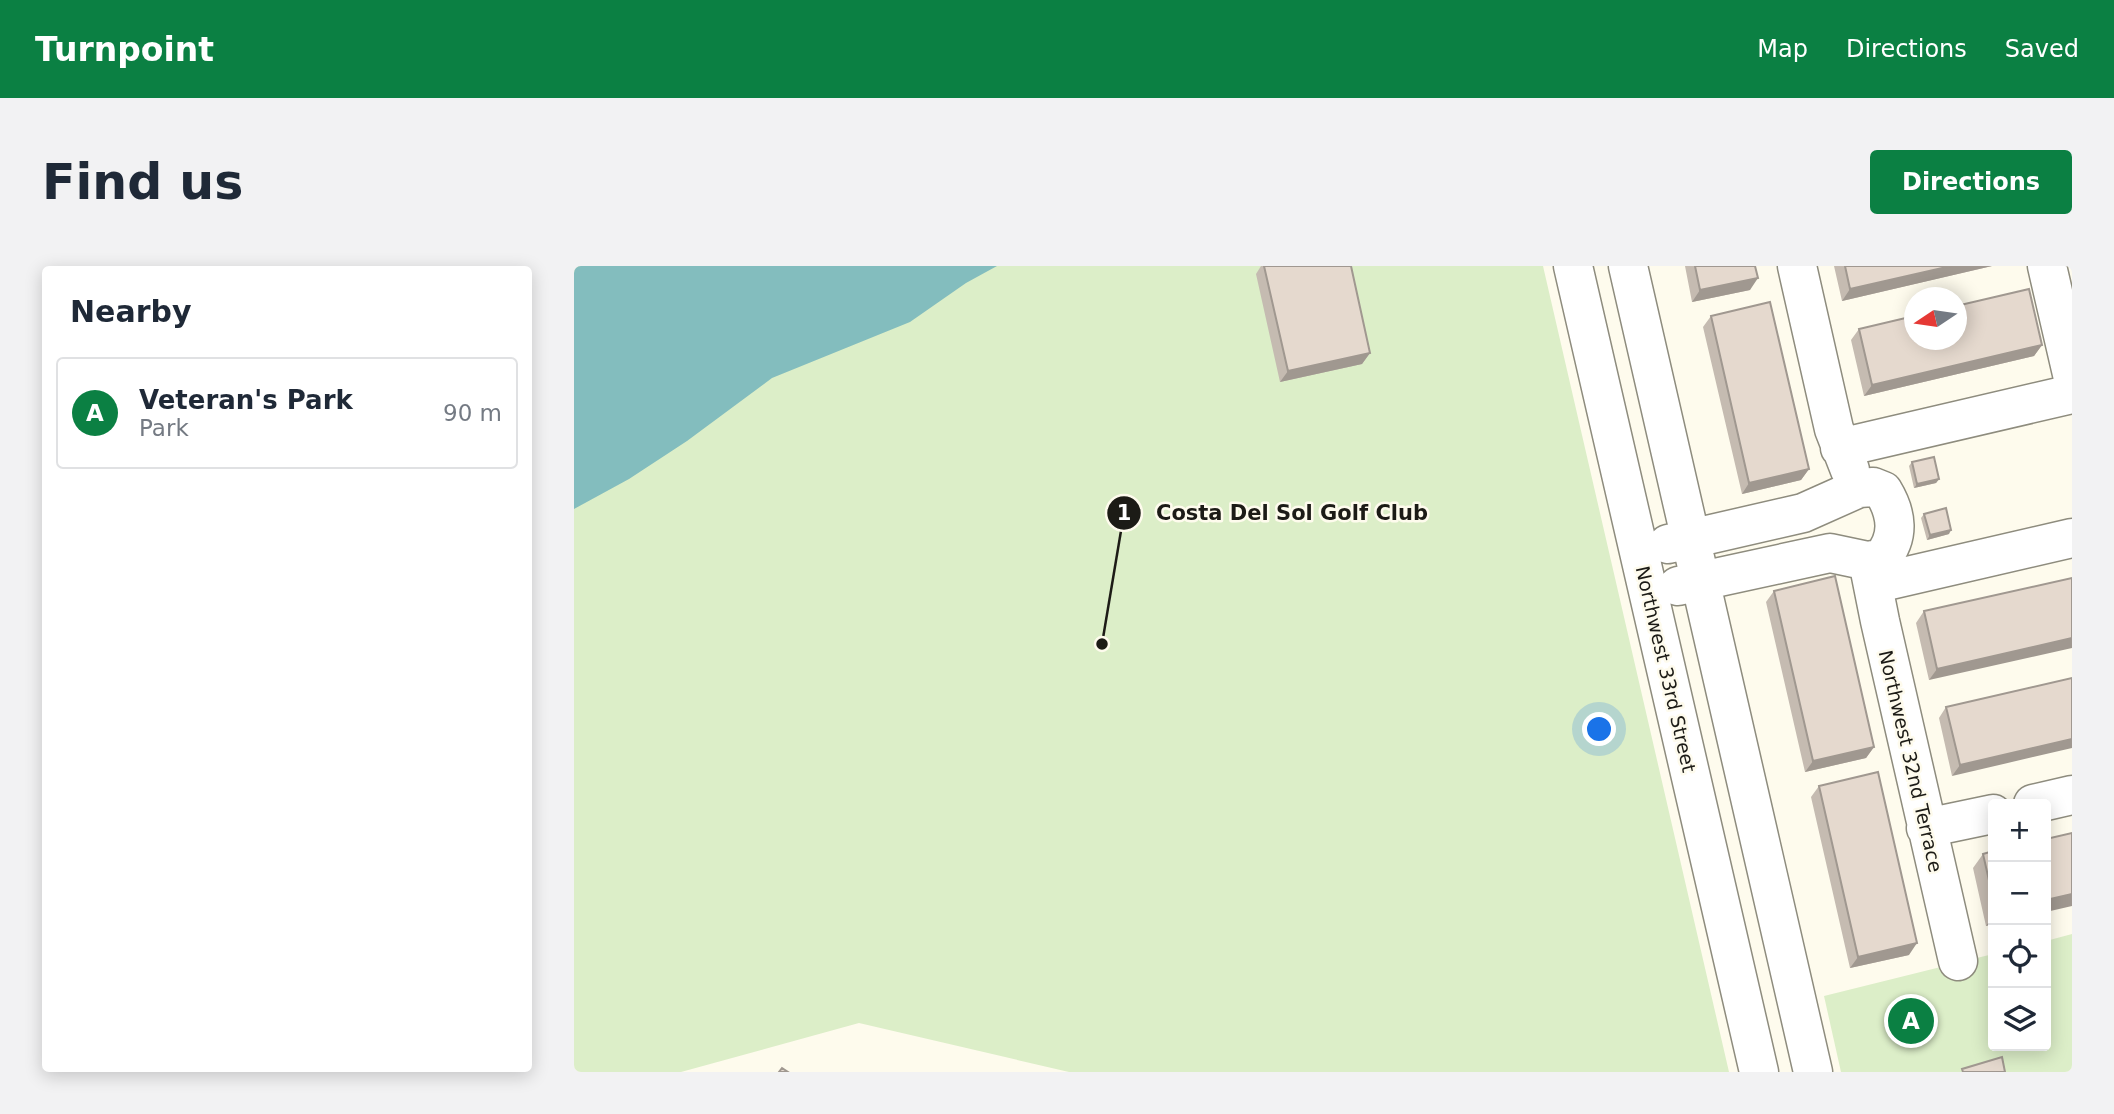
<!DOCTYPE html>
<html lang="en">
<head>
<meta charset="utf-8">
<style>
	body { margin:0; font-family:"DejaVu Sans",sans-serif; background:#f2f2f3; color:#1f2937 }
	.controls { position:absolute; right:21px; bottom:21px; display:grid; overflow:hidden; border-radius:7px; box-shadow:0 4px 18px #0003 }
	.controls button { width:63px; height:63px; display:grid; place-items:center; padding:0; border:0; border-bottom:2px solid #e0e1e3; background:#fff; color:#1f2937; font:35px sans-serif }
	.compass { position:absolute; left:1330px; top:21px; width:63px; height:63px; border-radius:50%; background:#fff; box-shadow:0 4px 18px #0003; rotate:257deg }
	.you { position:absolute; left:1026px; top:464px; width:24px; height:24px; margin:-18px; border:5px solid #fff; border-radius:50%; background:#1a73e8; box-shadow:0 0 0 10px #1a73e833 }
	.badge { display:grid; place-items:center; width:46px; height:46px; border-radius:50%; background:#0b8043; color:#fff; font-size:23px; font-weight:700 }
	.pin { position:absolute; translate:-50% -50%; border:4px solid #fff; box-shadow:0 2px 7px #0006 }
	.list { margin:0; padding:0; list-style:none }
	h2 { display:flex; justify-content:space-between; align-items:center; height:91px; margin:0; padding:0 28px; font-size:30px }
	h2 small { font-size:23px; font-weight:400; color:#747a83 }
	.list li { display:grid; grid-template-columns:46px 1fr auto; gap:21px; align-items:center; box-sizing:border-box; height:112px; margin:0 14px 14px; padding:0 14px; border:2px solid #e0e1e3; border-radius:7px }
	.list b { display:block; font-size:26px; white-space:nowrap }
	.list p { margin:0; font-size:23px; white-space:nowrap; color:#747a83 }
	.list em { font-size:23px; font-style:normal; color:#747a83 }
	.icon { flex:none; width:38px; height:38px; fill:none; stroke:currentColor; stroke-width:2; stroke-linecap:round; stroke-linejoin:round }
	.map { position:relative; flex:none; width:1498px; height:806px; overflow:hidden; border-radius:7px }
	header { display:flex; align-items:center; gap:42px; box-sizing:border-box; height:98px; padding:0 35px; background:#0b8043; color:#fff }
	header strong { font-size:33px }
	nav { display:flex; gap:38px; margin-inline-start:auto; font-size:24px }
	.intro { display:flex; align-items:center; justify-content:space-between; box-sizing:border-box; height:168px; padding:0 42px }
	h1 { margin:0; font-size:49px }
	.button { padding:18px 32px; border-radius:7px; background:#0b8043; color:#fff; font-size:24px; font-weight:700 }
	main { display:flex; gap:42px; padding:0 42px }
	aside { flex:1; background:#fff; border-radius:7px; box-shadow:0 4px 18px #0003 }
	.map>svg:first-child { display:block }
</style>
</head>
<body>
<header>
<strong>Turnpoint</strong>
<nav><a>Map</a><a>Directions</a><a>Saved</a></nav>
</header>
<div class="intro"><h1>Find us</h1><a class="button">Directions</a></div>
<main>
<aside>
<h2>Nearby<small></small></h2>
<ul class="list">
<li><span class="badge">A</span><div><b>Veteran's Park</b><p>Park</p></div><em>90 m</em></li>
</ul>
</aside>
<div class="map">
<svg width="1498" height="806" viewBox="0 0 1498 806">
	<rect width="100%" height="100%" fill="#fefbed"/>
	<!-- green -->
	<path fill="#dceec8" d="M0 0H969L1155 806H495L285 757 107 806H0Z
		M1498 668V806H1267L1250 730 1419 688V780H1472V675Z"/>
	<!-- water -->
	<path fill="#83bdbe" d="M0 0H423L392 17 336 56 198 112 113 175 55 213 0 243Z"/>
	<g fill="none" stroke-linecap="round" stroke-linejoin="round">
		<defs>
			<path id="minor" d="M999 0 1185 806
				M1054 0 1239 806
				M1223 0 1260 163 1276 204
				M1473 0 1498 108
				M1266 182 1498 128
				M1094 278 1229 247 1285 222 1299 221 1309 225C1323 248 1326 271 1308 292L1294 295 1256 287 1104 320
				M1294 295 1306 355 1384 695
				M1299 318 1498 272
				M1459 538 1498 529
				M1352 562 1419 548"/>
		</defs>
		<!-- minor casing -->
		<use href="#minor" stroke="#8e8c7e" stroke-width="41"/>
		<!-- minor -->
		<use href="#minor" stroke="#fff" stroke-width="38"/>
	</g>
	<!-- wall -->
	<path fill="#c5bbb1" d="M687 0H777L796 87 788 98 706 116 682 8Z
		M1111 0H1181L1176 24 1118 36Z
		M1260 0H1418L1268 35Z
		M1137 50 1235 203 1227 214 1168 228 1129 61Z
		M1285 63 1468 79 1460 90 1290 130 1277 74Z
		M1338 196 1365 213 1362 217 1340 222 1335 200Z
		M1350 248 1375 268 1353 274 1347 252Z
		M1498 312 1355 414 1342 357 1350 345Z
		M1200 325 1300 481 1292 492 1231 506 1192 336Z
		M1498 412 1378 510 1365 452 1372 441Z
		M1245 520 1335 689 1276 702 1237 531Z
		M1419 585V658L1412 660 1399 602 1409 588Z"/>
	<!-- shaded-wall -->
	<path fill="#a09890" d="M1377 0H1418L1268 35 1276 23Z
		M1184 12 1176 24 1118 36 1126 24Z
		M1468 79 1460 90 1290 130 1298 119Z
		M796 87 788 98 706 116 714 105Z
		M1235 203 1227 214 1168 228 1175 217Z
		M1365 213 1362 217 1340 222 1343 218Z
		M1377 264 1375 268 1353 274 1356 269Z
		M1498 372V382L1355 414 1363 403Z
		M1498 473V482L1378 510 1386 499Z
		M1300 481 1292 492 1231 506 1239 495Z
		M1498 628V640L1472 646V634Z
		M1419 650V658L1412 660Z
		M1343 677 1335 689 1276 702 1284 691Z"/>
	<!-- building -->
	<path fill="#e5d9ce" stroke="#a09890" stroke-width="2" d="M690 0H777L796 87 714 105Z
		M1121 0H1181L1184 12 1126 24Z
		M1271 0H1377L1276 23Z
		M1455 23 1468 79 1298 119 1285 63 1340 50V74H1382V40Z
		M1196 36 1235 203 1175 217 1137 50Z
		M1360 191 1365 213 1343 218 1338 196Z
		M1372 242 1377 264 1356 269 1350 248Z
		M1261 310 1300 481 1239 495 1200 325Z
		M1498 312V372L1363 403 1350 345Z
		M1498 412V473L1386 499 1372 441Z
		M1304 506 1343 677 1284 691 1245 520Z
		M1498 567V628L1472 634V573Z
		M1419 585V632L1409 588Z
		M1428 791 1431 806H1389L1388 803Z
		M208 802 214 806H205Z"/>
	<g text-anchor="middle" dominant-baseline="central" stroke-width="5" stroke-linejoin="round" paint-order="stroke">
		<!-- street labels -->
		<g font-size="19" fill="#1c1b16" stroke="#fefbed">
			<text transform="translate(1092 403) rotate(77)">Northwest 33rd Street</text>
			<text transform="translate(1337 495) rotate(77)">Northwest 32nd Terrace</text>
		</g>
	</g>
	<!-- callouts -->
	<path fill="none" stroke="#1c1b16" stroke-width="2.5" d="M528 378L550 247"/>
	<g fill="#1c1b16" stroke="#fefbed" stroke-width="2.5">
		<circle cx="528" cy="378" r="7"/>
		<circle cx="550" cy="247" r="18"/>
	</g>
	<g font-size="21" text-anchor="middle" font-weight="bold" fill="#fff">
		<text x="550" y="254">1</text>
	</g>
	<g font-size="21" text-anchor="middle" font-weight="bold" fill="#1c1b16" stroke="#fefbed" stroke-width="5" stroke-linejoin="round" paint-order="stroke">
		<text x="718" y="254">Costa Del Sol Golf Club</text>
	</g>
</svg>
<div class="controls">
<button>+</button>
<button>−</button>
<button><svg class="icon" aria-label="locate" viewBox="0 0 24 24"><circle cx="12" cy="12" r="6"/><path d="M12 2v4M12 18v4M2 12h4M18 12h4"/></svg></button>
<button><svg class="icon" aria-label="layers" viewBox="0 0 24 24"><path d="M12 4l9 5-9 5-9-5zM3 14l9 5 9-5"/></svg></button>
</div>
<svg class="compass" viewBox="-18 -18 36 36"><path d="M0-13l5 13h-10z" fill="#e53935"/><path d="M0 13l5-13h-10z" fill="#747a83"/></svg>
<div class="you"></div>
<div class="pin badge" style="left:1337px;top:755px">A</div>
</div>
</main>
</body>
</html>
